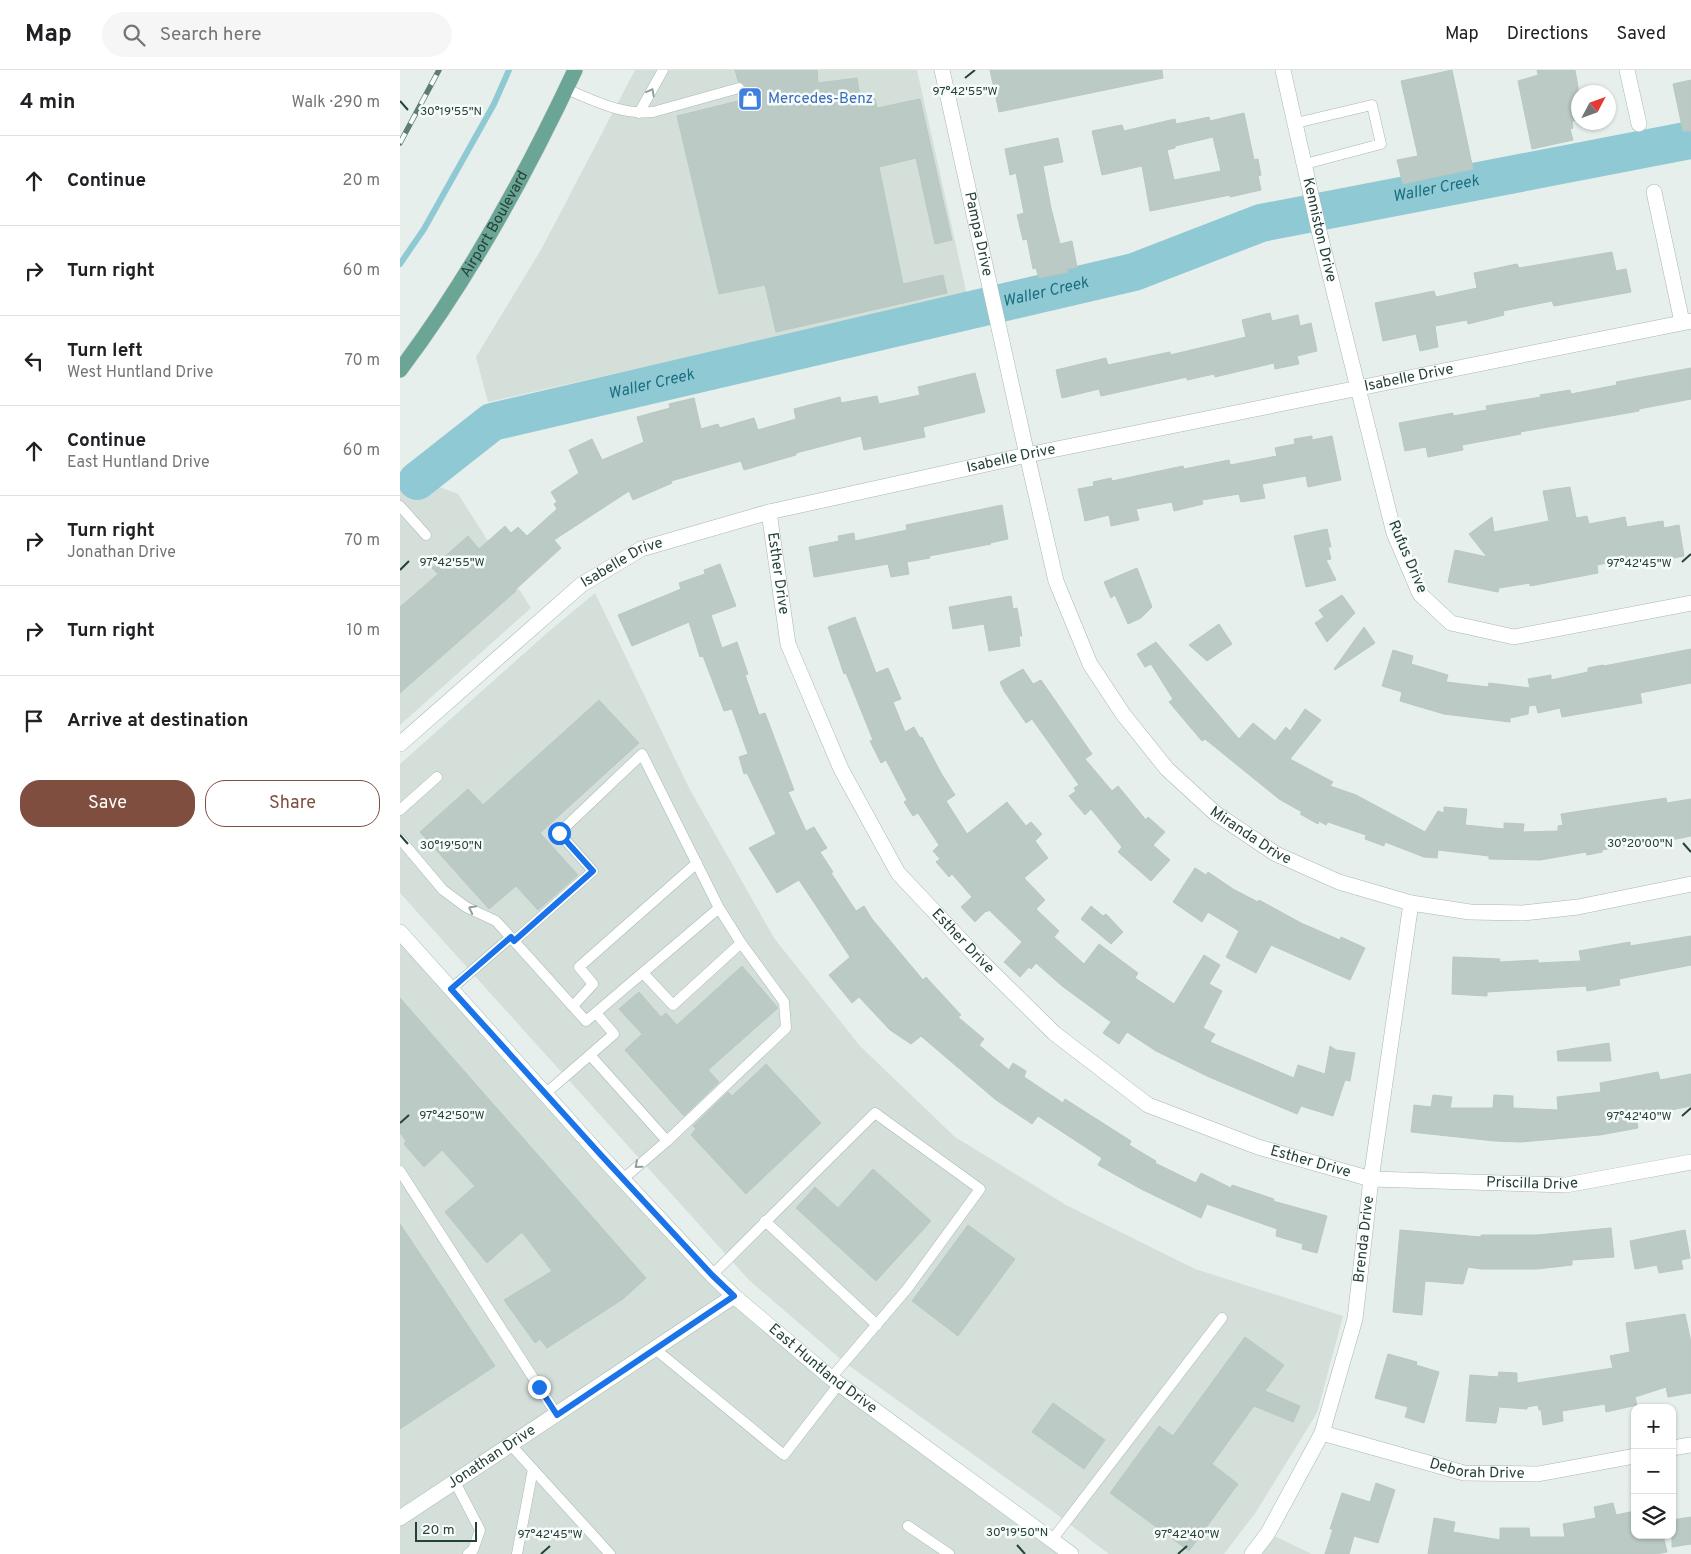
<!DOCTYPE html>
<html lang="en">
<head>
<meta charset="utf-8">
<style>
	body { margin:0; font-family:Overpass,sans-serif; background:#f6f6f6; color:#202124 }
	.controls { position:absolute; right:15px; bottom:15px; display:grid; overflow:hidden; border-radius:10px; box-shadow:0 1px 4px #0004 }
	.controls button { width:45px; height:45px; display:grid; place-items:center; padding:0; border:0; border-bottom:1px solid #e0e0e0; background:#fff; color:#202124; font:25px sans-serif }
	.compass { position:absolute; left:1171px; top:15px; width:45px; height:45px; border-radius:50%; background:#fff; box-shadow:0 1px 4px #0004; rotate:49deg }
	.scale { position:absolute; left:15px; bottom:12px; width:62px; box-sizing:border-box; padding-left:5px; border:2px solid #24423a; border-top:0; font-size:14px; line-height:18px; white-space:nowrap; color:#24423a; -webkit-text-stroke:4px #f7fbf9; paint-order:stroke }
	.stop { position:absolute; width:15px; height:15px; margin:-11px; border:4px solid #1a73e8; border-radius:50%; background:#fff }
	.stop.end { background:#1a73e8; border-color:#fff; box-shadow:0 1px 5px #0008 }
	.list { margin:0; padding:0; list-style:none }
	h2 { display:flex; justify-content:space-between; align-items:center; height:65px; margin:0; padding:0 20px; font-size:21px }
	h2 small { font-size:16px; font-weight:400; color:#757577 }
	.list li { display:grid; grid-template-columns:32px 1fr auto; gap:15px; align-items:center; box-sizing:border-box; height:90px; padding:0 20px; border-top:1px solid #e0e0e0 }
	.list b { display:block; font-size:19px; white-space:nowrap }
	.list p { margin:0; font-size:16px; white-space:nowrap; color:#757577 }
	.list em { font-size:16px; font-style:normal; color:#757577 }
	.actions { display:flex; gap:10px; padding:15px 20px }
	.actions a { flex:1; padding:11px 0; border:1px solid #7f4e3f; border-radius:20px; text-align:center; font-size:18px; color:#7f4e3f }
	.actions .main { background:#7f4e3f; color:#fff }
	.icon { flex:none; width:28px; height:28px; fill:none; stroke:currentColor; stroke-width:2; stroke-linecap:round; stroke-linejoin:round }
	.map { position:relative; flex:none; width:1291px; height:1484px; overflow:hidden }
	header { display:flex; align-items:center; gap:30px; box-sizing:border-box; height:70px; padding:0 25px; background:#fff; border-bottom:1px solid #e0e0e0 }
	header strong { font-size:24px }
	nav { display:flex; gap:28px; margin-inline-start:auto; font-size:18px }
	.search { width:350px; height:45px; background:#f6f6f6; display:flex; align-items:center; gap:12px; box-sizing:border-box; padding:0 18px; border-radius:28px; color:#757577; font-size:19px }
	main { display:flex }
	aside { flex:1; background:#fff }
	.map>svg:first-child { display:block }
</style>
</head>
<body>
<header>
<strong>Map</strong>
<div class="search"><svg class="icon" aria-label="search" viewBox="0 0 24 24"><circle cx="10" cy="10" r="6"/><path d="M15 15l6 6"/></svg>Search here</div>
<nav><a>Map</a><a>Directions</a><a>Saved</a></nav>
</header>
<main>
<aside>
<h2>4 min<small>Walk · 290 m</small></h2>
<ul class="list">
<li><svg class="icon" aria-label="ahead" viewBox="0 0 24 24"><path d="M12 20V5M6 11l6-6 6 6"/></svg><div><b>Continue</b></div><em>20 m</em></li>
<li><svg class="icon" aria-label="right" viewBox="0 0 24 24"><path d="M7 20v-9h11M14 6l5 5-5 5"/></svg><div><b>Turn right</b></div><em>60 m</em></li>
<li><svg class="icon" aria-label="left" viewBox="0 0 24 24"><path d="M17 20v-9H6M10 6l-5 5 5 5"/></svg><div><b>Turn left</b><p>West Huntland Drive</p></div><em>70 m</em></li>
<li><svg class="icon" aria-label="ahead" viewBox="0 0 24 24"><path d="M12 20V5M6 11l6-6 6 6"/></svg><div><b>Continue</b><p>East Huntland Drive</p></div><em>60 m</em></li>
<li><svg class="icon" aria-label="right" viewBox="0 0 24 24"><path d="M7 20v-9h11M14 6l5 5-5 5"/></svg><div><b>Turn right</b><p>Jonathan Drive</p></div><em>70 m</em></li>
<li><svg class="icon" aria-label="right" viewBox="0 0 24 24"><path d="M7 20v-9h11M14 6l5 5-5 5"/></svg><div><b>Turn right</b></div><em>10 m</em></li>
<li><svg class="icon" aria-label="arrive" viewBox="0 0 24 24"><path d="M6 21V4h12l-3 4 3 4H6"/></svg><div><b>Arrive at destination</b></div></li>
</ul>
<div class="actions"><a class="main">Save</a><a>Share</a></div>
</aside>
<div class="map">
<svg width="1291" height="1484" viewBox="0 0 1291 1484">
	<rect width="100%" height="100%" fill="#e6efeb"/>
	<!-- built -->
	<path fill="#d4dfda" d="M235 0H517L567 225 88 332 76 287 142 178Z
		M0 402 58 424 131 538 0 655Z
		M195 523 289 718 374 868 460 976 555 1067 666 1135 795 1199 943 1246 917 1343 856 1442 824 1484H709L651 1440 444 1292 349 1210 0 823V694L147 563Z
		M0 862 334 1226 671 1484H0Z
		M868 1463 912 1484H852Z"/>
	<g fill="none" stroke-linecap="round" stroke-linejoin="round">
		<!-- stream -->
		<path stroke="#8ec9d4" stroke-width="6" d="M0 194 24 159 94 34 109 0"/>
		<!-- river -->
		<path stroke="#8ec9d4" stroke-width="38" id="s1" d="M17 411 92 352 734 202 861 153 1291 70"/>
	</g>
	<!-- building -->
	<path fill="#bbcac4" stroke="#b8c9c2" fill-rule="evenodd" d="M335 0H417L418 13 457 8 461 32 475 29 477 38 520 29 552 170 535 174 516 88 479 97 503 214 543 205 547 223 376 262 365 215 319 224 277 46 342 30 341 25 344 22 346 17 343 13 338 11Z
		M590 0H762L763 8 599 42Z
		M1052 0 1073 99 1003 114 997 90 1018 86 1001 11Z
		M1137 0H1175L1178 17V50L1172 51 1173 58 1170 59 1173 70 1132 79 1118 11 1138 5Z
		M1291 10V61H1283L1273 14Z
		M844 43 854 90 858 89 861 105 858 106 861 120 830 127V125L750 141 742 96 702 105 692 61 722 55 724 61 775 49 776 54 809 47 810 51ZM813 67 821 101 774 110 767 80 775 78V76Z
		M658 68 663 92 643 96 651 138 660 174 672 171 677 197 667 199 668 202 639 208 636 198 633 199 627 169 623 170 617 145 624 143 616 103 610 105 605 79Z
		M1212 182 1216 201 1226 199 1231 222 1154 236 1152 231 1103 241 1104 245 1068 254 1067 250 1035 256 1038 277 1020 281 1016 264 983 271 975 233 1034 221 1036 227 1077 218 1074 203 1117 194 1119 198Z
		M870 243 872 251 898 245 900 256 911 253 917 281 897 286 899 294 875 299 874 293 815 307 814 304 787 310V307L701 326 699 319 662 328 656 300 706 288 708 295 770 282V285L846 267 842 250Z
		M1291 298V329L1239 339V341L1120 362 1121 364 1062 375 1063 380 1028 387 1026 377 1005 381 999 353 1053 343V346L1087 340 1086 336 1141 327 1140 325 1170 320 1171 324 1217 315 1216 312Z
		M575 303 585 342 523 357 525 367 464 380 461 366 396 383V385L344 400 341 391 271 411 272 413 233 430 229 421 154 470 161 478 115 520 116 521 0 623V537L38 504 32 498 68 466 79 479 105 456 111 463 118 457 127 466 157 439 154 434 157 432 151 422 179 403 169 380 192 369 202 390 244 372 237 347 270 338 269 334 294 328 301 359 318 354 320 358 354 348 358 360 396 349 394 339 440 327 441 333 477 326 479 334 520 325 518 317Z
		M912 366V370L932 366 941 410 908 417 906 406 862 414 865 428 841 432 839 424 802 430 803 434 774 441 772 432 736 439 739 450 711 456 709 445 685 451 678 419 694 416 693 412 711 408 712 411 783 396 784 399 829 390 830 395 877 386 875 378 895 374 894 369Z
		M1170 417 1176 448 1187 446 1189 454 1225 447 1227 457 1263 451 1264 458 1279 455 1284 486 1237 495 1235 487 1197 495 1198 503 1130 516V513L1099 518 1098 522 1048 512 1055 480 1087 487 1069 464 1092 447 1094 462 1149 451 1143 421Z
		M602 435 608 469 590 473 591 474 529 486 530 488 507 492 509 504 491 507 488 494 414 507 409 477 439 471 438 466 454 463 455 471 507 460 506 455Z
		M927 459 931 477H928L931 489 926 490 936 510 906 517 894 466Z
		M320 494 336 536 311 545 322 578 337 572 348 604 345 605 359 645 365 643 394 720 388 722 406 761 414 757 427 778 420 782 433 802 431 803 456 841 464 836 472 849 523 910 526 907 561 945 558 947 584 969 579 975 609 1000 613 993 626 1001 624 1007 663 1033 665 1029 731 1071 729 1075 756 1091 755 1093 796 1113 801 1103 831 1118 832 1115 874 1129 873 1131 927 1146 917 1183 902 1179 903 1174 876 1166 877 1159 807 1134 801 1148 741 1119 698 1095 702 1088 638 1046 632 1054 596 1030 521 966 511 974 490 960 459 927 452 933 429 905 450 887 399 810 377 823 349 778 376 764 347 703 344 704 339 687 348 684 332 639 324 641 303 586 300 587 289 552 232 576 218 545 281 519 279 513 305 504 304 500Z
		M737 498 752 537 741 548 728 554 715 525 711 528 704 512Z
		M942 525 955 543 927 572 915 553 924 547 919 540Z
		M611 526 613 539 617 538 622 566H619L620 576 589 581 584 554 553 559 549 537Z
		M455 547 476 603 488 598 501 629 493 632 505 662 514 657 520 668 522 667 541 703 555 725 546 731 567 764 607 732 626 756 631 752 642 764 635 771 648 788 624 808 645 830 636 839 659 861 654 867 684 894 699 874 738 903 735 908 774 934 804 885 820 895 809 914 822 921 803 958 815 964 810 972 894 1008 898 995 925 1004 930 976 936 980 955 983 950 1011 945 1010 933 1046 901 1036 897 1044 809 1007 756 981 727 962 719 974 703 963 711 952 662 916 636 893 631 899 629 897 620 907 604 892 622 872 589 840 587 842 586 841 575 852 561 837 572 827 552 804 549 807 536 792 540 789 533 781 539 775 518 743 513 746 504 732 507 730 486 690 481 693 470 671 473 670 446 603 444 604 428 557Z
		M819 554 832 574 807 591 789 575Z
		M964 557 975 573 935 600 934 599Z
		M756 572 839 669 853 653 875 671 886 657 890 661 905 639 921 650 890 689 933 712 930 716 956 725 1025 762 1038 741 1044 743V737L1067 739 1065 755 1104 759V753L1124 754 1123 762 1158 761V756L1163 755 1161 744 1266 728 1267 733 1291 729V766L1257 773V770L1213 777V778L1202 780V782L1187 785 1186 782 1140 790 1089 789V786L1038 780 1037 788 1024 787 985 772 984 776 965 769 966 765 928 752 926 755 919 751 918 754 900 744 902 742 879 729 805 669 802 671 769 632 773 629 751 594 745 597 737 584Z
		M1291 579V613L1240 623 1242 633 1162 647 1160 638 1138 643 1136 635 1129 636 1128 644 1110 648V652L1044 644 1000 631 1002 622 982 616 993 580 1013 586 1011 594 1048 605 1046 612 1088 617 1089 613 1130 618 1128 609 1151 605V610L1188 602V598L1203 595 1204 596Z
		M623 599 633 614 641 610 692 684 685 689 712 721 718 716 746 750 748 747 765 762 753 775 770 790 751 811 718 782 722 777 691 739 685 745 669 726 676 721 674 718 679 715 632 649 626 653 604 621 600 612Z
		M199 630 239 673 140 763 178 805 138 840 116 816 89 839 20 762 68 719 83 735Z
		M795 798 806 805 808 802 833 819 858 832 859 830 901 853 940 870 941 867 965 878 950 910 871 875 856 903 826 887 839 861 808 842 802 852 773 832Z
		M691 836 703 846 706 844 723 862 711 874 681 849Z
		M1291 866V895L1219 909 1220 915 1187 921 1186 916 1087 922V926L1052 924 1053 887 1100 889 1099 892 1138 890V893L1181 891 1179 881 1230 872V876Z
		M342 896 378 938 308 1000 319 1012 284 1046 225 980 242 964 219 939 239 922 261 947 266 943 277 955Z
		M0 928 246 1208 223 1229 147 1278 140 1269 135 1273 104 1230 152 1201 122 1162 87 1193 45 1142 75 1116 42 1080 24 1097 4 1074 6 1071 0 1063Z
		M1209 973 1211 991H1158L1157 981Z
		M366 994 421 1053 346 1124 291 1065 296 1059 293 1056 328 1022 332 1026Z
		M1258 1002 1260 1010 1291 1004V1036L1236 1047 1238 1058 1200 1065 1121 1072 1095 1071 1011 1062 1014 1035 1031 1037 1033 1025 1052 1027 1050 1038H1093L1094 1025 1113 1026V1038L1158 1040 1157 1027 1201 1022 1200 1013Z
		M473 1099 531 1151 476 1211 396 1138 415 1117 438 1138Z
		M0 1154 95 1296 0 1359Z
		M568 1155 615 1189 558 1266 512 1231Z
		M1211 1158 1214 1187 1172 1190V1195L1137 1199H1081L1068 1197 1063 1214 1025 1211 1022 1245 993 1242 1000 1160 1081 1167V1165H1137Z
		M1285 1160 1290 1188 1281 1190 1283 1199 1259 1203 1257 1195 1235 1199 1230 1171Z
		M1285 1244 1291 1272V1323L1268 1327 1266 1317 1235 1327 1237 1335 1206 1342 1205 1334 1162 1341 1163 1351 1143 1355 1141 1340H1139L1138 1335 1127 1337V1339L1099 1337 1096 1353 1066 1351 1070 1305 1098 1307 1099 1302 1117 1303V1313L1213 1298 1210 1286 1230 1282 1226 1253Z
		M845 1267 884 1295 865 1321 900 1336 893 1352 854 1336 812 1394 838 1414 789 1481 710 1423 759 1356 773 1366Z
		M988 1284 1017 1292 1016 1295 1039 1302 1024 1353 1005 1347 1008 1337 975 1328Z
		M653 1333 705 1370 684 1399 632 1362Z
		M976 1413 995 1420 978 1473 954 1466 949 1484H925L933 1459H930L942 1423 970 1432Z
		M1213 1433 1216 1445 1235 1441V1465H1263L1267 1482 1256 1484H1028L1034 1448 1055 1452 1053 1462 1100 1470V1458H1129L1130 1467H1165L1163 1454 1196 1448 1194 1437Z
		M1291 1447V1474L1272 1477V1450Z"/>
	<g fill="none" stroke-linecap="round" stroke-linejoin="round">
		<defs>
			<path id="lane" d="M166 19C195 31 221 45 253 42L339 18
				M239 43 263 0
				M896 53 972 35 981 74 905 94
				M0 436 26 465
				M0 740 37 707
				M0 769 43 820 66 837 96 851 186 951 319 838 242 684 159 763 193 801 114 871
				M243 903 273 935 341 873 319 838
				M51 919 111 867
				M173 936 193 914 179 897 297 793
				M190 985 267 1071 223 1109
				M145 1024 214 964 196 943
				M267 1071 386 958 384 932 341 873
				M0 1101 157 1345
				M365 1151 477 1255
				M312 1205 475 1043 580 1119 507 1219 431 1308
				M255 1279 384 1385 439 1314
				M111 1375 210 1484
				M55 1412 80 1460 73 1480 68 1484
				M508 1456 549 1484
				M652 1470 822 1248
				M117 1484 133 1399"/>
			<g id="street">
				<path id="s2" d="M542 0 627 385 656 511 690 594 723 644 767 699 815 743 876 784 939 812 1011 833 1070 842 1123 843 1178 837 1291 814"/>
				<path id="s3" d="M883 0 920 165 994 463 1020 524 1051 553 1114 567 1291 533"/>
				<path d="M1227 0 1239 54"/>
				<path d="M1254 122 1282 252"/>
				<path id="s4" d="M369 442 388 574 441 699 498 803 577 887 654 963 748 1035 858 1077 971 1109 1166 1115 1291 1092"/>
				<path id="s5" d="M0 674 181 515 241 479 369 442 627 385 1291 251"/>
				<path id="s6" d="M922 1363 1064 1403 1138 1404 1235 1386"/>
				<path d="M1272 1378 1291 1375"/>
				<path id="s7" d="M0 1448 334 1226"/>
				<path id="s8" d="M852 1484 868 1463 922 1363 955 1249 971 1109 1011 833"/>
			</g>
			<g id="secondary">
				<path id="s9" d="M0 862 199 1084 312 1205 334 1226 431 1308 671 1484"/>
			</g>
			<g id="primary">
				<path id="s10" d="M0 300C70 207 126 105 175 0"/>
			</g>
		</defs>
		<!-- lane casing -->
		<use href="#lane" stroke="#a8b8b2" stroke-width="11"/>
		<!-- street casing -->
		<use href="#street" stroke="#a8b8b2" stroke-width="16"/>
		<!-- secondary casing -->
		<use href="#secondary" stroke="#a4bbb3" stroke-width="16"/>
		<!-- primary casing -->
		<use href="#primary" stroke="#c2cac8" stroke-width="16"/>
		<!-- lane -->
		<use href="#lane" stroke="#fff" stroke-width="10"/>
		<!-- street -->
		<use href="#street" stroke="#fff" stroke-width="15"/>
		<!-- secondary -->
		<use href="#secondary" stroke="#fff" stroke-width="15"/>
		<!-- primary -->
		<use href="#primary" stroke="#6aa596" stroke-width="15"/>
		<defs>
			<path id="rail" d="M0 73 39 0"/>
		</defs>
		<!-- rail casing -->
		<use href="#rail" stroke="#5f7d75" stroke-width="5.5"/>
		<!-- rail -->
		<use href="#rail" stroke="#f7fbf9" stroke-width="4" stroke-dasharray="11" stroke-linecap="butt"/>
	</g>
	<!-- one-way arrows -->
	<defs><path id="oneway-chevron" d="M-2-3.5L2.5 0L-2 3.5" fill="none" stroke-width="1.6" stroke-linecap="round" stroke-linejoin="round" transform="scale(1.25)"/></defs>
	<g stroke="#92a09c">
		<use href="#oneway-chevron" transform="translate(251 22) rotate(-62)"/>
		<use href="#oneway-chevron" transform="translate(72 839) rotate(-153)"/>
		<use href="#oneway-chevron" transform="translate(238 1095) rotate(139)"/>
	</g>
	<g fill="none" stroke-linecap="round" stroke-linejoin="round">
		<!-- route -->
		<path stroke="#1a73e8" stroke-width="6" d="M139 1317 157 1345 334 1226 312 1205 200 1084 51 919 111 867 114 871 193 801 159 763"/>
	</g>
	<!-- ticks -->
	<path fill="none" stroke="#24423a" stroke-width="2" d="M565 8 575 0M0 31 8 40M1282 492 1291 484M0 500 9 491M0 765 8 774M1283 773 1291 782M1282 1046 1291 1038M0 1053 9 1045M617 1475 625 1484M141 1484 150 1476M778 1484 787 1476"/>
	<!-- icons -->
	<defs>
		<symbol id="shop-square" viewBox="-11 -11 22 22"><rect x="-9" y="-9" width="18" height="18" rx="4" fill="#3f7fe0" stroke="#f7fbf9"/><path d="M-5-2.5h2.3a2.7 3.5 0 0 1 5.4 0H5L5.5 6h-11ZM-1.5-2.5h3a1.5 2.3 0 0 0-3 0Z" fill="#fff"/></symbol>
	</defs>
	<g fill-rule="evenodd">
		<use href="#shop-square" x="336" y="15" width="28" height="28"/>
	</g>
	<g text-anchor="middle" dominant-baseline="central" stroke-width="5" stroke-linejoin="round" paint-order="stroke">
		<!-- shop labels -->
		<g font-size="15" fill="#366cbe" stroke="#f7fbf9" text-anchor="start">
			<text x="368" y="29">Mercedes-Benz</text>
		</g>
		<!-- street labels -->
		<g font-size="15" fill="#24423a" stroke="#f7fbf9">
			<text stroke="none"><textPath href="#s10" startOffset="174">Airport Boulevard</textPath></text>
			<text stroke="none"><textPath href="#s3" startOffset="164">Kenniston Drive</textPath></text>
			<text stroke="none"><textPath href="#s2" startOffset="168">Pampa Drive</textPath></text>
			<text stroke="none"><textPath href="#s5" startOffset="1098">Isabelle Drive</textPath></text>
			<text stroke="none"><textPath href="#s5" startOffset="692">Isabelle Drive</textPath></text>
			<text transform="translate(1007 487) rotate(67)">Rufus Drive</text>
			<text stroke="none"><textPath href="#s5" startOffset="288">Isabelle Drive</textPath></text>
			<text stroke="none"><textPath href="#s4" startOffset="62">Esther Drive</textPath></text>
			<text stroke="none"><textPath href="#s2" startOffset="851">Miranda Drive</textPath></text>
			<text stroke="none"><textPath href="#s4" startOffset="482">Esther Drive</textPath></text>
			<text stroke="none"><textPath href="#s4" startOffset="902">Esther Drive</textPath></text>
			<text stroke="none"><textPath href="#s4" startOffset="1126">Priscilla Drive</textPath></text>
			<text stroke="none"><textPath href="#s8" startOffset="339">Brenda Drive</textPath></text>
			<text stroke="none"><textPath href="#s9" startOffset="609">East Huntland Drive</textPath></text>
			<text stroke="none"><textPath href="#s7" startOffset="110">Jonathan Drive</textPath></text>
			<text stroke="none"><textPath href="#s6" startOffset="160">Deborah Drive</textPath></text>
		</g>
		<!-- water labels -->
		<g font-size="16" font-style="italic" fill="#1c6f80" stroke="#f7fbf9">
			<text stroke="none"><textPath href="#s1" startOffset="1069">Waller Creek</textPath></text>
			<text stroke="none"><textPath href="#s1" startOffset="664">Waller Creek</textPath></text>
			<text stroke="none"><textPath href="#s1" startOffset="259">Waller Creek</textPath></text>
		</g>
	</g>
	<g font-size="12" text-anchor="middle" fill="#24423a" stroke="#f7fbf9" stroke-width="5" stroke-linejoin="round" paint-order="stroke">
		<text x="565" y="25">97°42'55"W</text>
		<text x="51" y="45">30°19'55"N</text>
		<text x="52" y="496">97°42'55"W</text>
		<text x="1239" y="497">97°42'45"W</text>
		<text x="1240" y="777">30°20'00"N</text>
		<text x="51" y="779">30°19'50"N</text>
		<text x="52" y="1049">97°42'50"W</text>
		<text x="1239" y="1050">97°42'40"W</text>
		<text x="617" y="1466">30°19'50"N</text>
		<text x="150" y="1468">97°42'45"W</text>
		<text x="787" y="1468">97°42'40"W</text>
	</g>
</svg>
<div class="controls">
<button>+</button>
<button>−</button>
<button><svg class="icon" aria-label="layers" viewBox="0 0 24 24"><path d="M12 4l9 5-9 5-9-5zM3 14l9 5 9-5"/></svg></button>
</div>
<svg class="compass" viewBox="-18 -18 36 36"><path d="M0-13l5 13h-10z" fill="#e53935"/><path d="M0 13l5-13h-10z" fill="#757577"/></svg>
<div class="scale">20 m</div>
<div class="stop" style="left:159px;top:763px"></div>
<div class="stop end" style="left:139px;top:1317px"></div>
</div>
</main>
</body>
</html>
